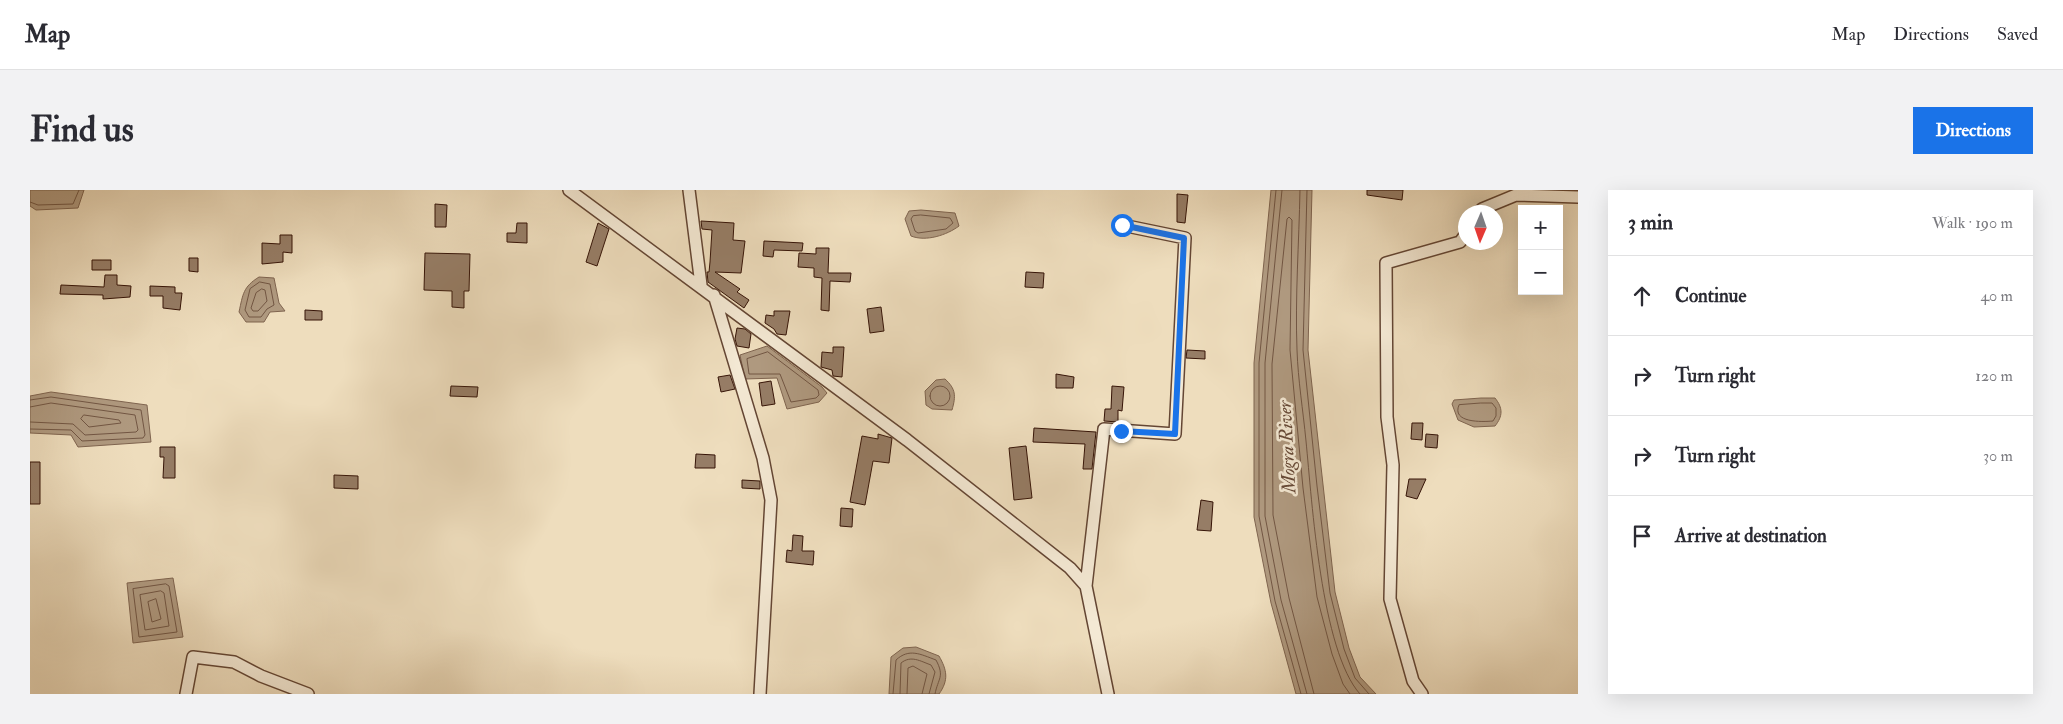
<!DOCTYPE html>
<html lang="en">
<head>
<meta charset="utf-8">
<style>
	body { margin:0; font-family:"IM FELL Double Pica",serif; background:#f2f2f3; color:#2b2b33 }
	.controls { position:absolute; right:15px; top:15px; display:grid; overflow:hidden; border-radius:0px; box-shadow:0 5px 20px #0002 }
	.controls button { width:45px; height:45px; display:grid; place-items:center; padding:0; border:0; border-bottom:1px solid #e1e1e2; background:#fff; color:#2b2b33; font:25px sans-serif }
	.compass { position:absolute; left:1428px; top:15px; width:45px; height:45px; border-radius:50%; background:#fff; box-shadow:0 5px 20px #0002; rotate:182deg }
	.stop { position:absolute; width:15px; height:15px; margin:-11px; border:4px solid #1a73e8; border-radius:50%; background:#fff }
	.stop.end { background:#1a73e8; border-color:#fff; box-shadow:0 1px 5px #0008 }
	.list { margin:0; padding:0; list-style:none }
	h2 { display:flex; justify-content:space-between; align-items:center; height:65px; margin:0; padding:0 20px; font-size:21px }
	h2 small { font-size:16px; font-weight:400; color:#7c7c81 }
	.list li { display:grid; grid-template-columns:32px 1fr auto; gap:15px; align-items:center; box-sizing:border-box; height:80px; padding:0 20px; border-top:1px solid #e1e1e2 }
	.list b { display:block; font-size:19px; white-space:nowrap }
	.list em { font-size:16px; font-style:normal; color:#7c7c81 }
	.icon { flex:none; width:28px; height:28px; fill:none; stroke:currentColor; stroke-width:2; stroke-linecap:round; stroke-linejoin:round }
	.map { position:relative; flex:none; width:1548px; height:504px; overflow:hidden; border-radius:0px }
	header { display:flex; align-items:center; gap:30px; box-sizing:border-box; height:70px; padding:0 25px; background:#fff; border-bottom:1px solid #e1e1e2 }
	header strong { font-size:24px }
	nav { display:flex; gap:28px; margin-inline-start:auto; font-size:18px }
	.intro { display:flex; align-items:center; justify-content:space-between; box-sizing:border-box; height:120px; padding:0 30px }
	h1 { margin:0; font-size:35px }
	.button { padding:12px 22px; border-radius:0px; background:#1a73e8; color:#fff; font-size:18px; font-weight:700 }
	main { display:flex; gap:30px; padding:0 30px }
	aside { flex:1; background:#fff; border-radius:0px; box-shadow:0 5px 20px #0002 }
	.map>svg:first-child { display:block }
</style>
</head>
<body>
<header>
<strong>Map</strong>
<nav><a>Map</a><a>Directions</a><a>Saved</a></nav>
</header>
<div class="intro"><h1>Find us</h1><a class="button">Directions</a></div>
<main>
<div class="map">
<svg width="1548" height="504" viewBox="0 0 1548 504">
	<rect width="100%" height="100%" fill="#eeddbd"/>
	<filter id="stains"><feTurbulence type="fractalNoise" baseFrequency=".004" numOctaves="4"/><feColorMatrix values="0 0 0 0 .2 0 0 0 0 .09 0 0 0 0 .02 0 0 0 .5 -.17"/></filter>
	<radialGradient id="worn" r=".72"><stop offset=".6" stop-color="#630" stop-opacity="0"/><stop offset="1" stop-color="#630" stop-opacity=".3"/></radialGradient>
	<!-- water -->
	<path fill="#af997f" stroke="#7f644f" d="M0 0H54L48 18 6 20 0 16Z
		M1241 0H1282L1278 160 1305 402 1319 458 1330 487 1346 504H1266L1241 413 1224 327V173Z
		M891 20 925 23 929 36C917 45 896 52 881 46L875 29 879 21Z
		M229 87 244 88 249 113 255 121 240 122 234 132H216L209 122C213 104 213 97 229 87Z
		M737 156 792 197 797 203 789 212 757 219 747 188 715 189 710 165Z
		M915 189C926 199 926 206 922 220L902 219 896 215 895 201 906 190Z
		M21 202 117 215 121 252 48 257 41 245 0 243V206Z
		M1451 208H1465C1473 218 1473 226 1465 236L1444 237 1428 230 1422 214 1424 210Z
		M143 388 153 447 103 453 97 393Z
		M886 457 909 466C917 480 919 490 909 504H859L861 467 873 458Z"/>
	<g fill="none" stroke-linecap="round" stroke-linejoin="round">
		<!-- shore -->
		<path stroke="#725643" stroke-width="1" d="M1246 0 1229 173V326L1245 411 1271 504
			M1252 0 1235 173V326L1251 410 1277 504
			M1270 0C1269 53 1265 107 1267 160 1268 190 1273 220 1276 251 1282 311 1291 461 1330 504
			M1277 0 1273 160 1287 296 1300 403 1314 459 1325 488 1339 504
			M0 12 8 15 43 14 49 0
			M891 25 920 28 923 33 916 39 888 43 885 41 881 29 883 26Z
			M230 92 240 94 244 115 237 119 231 127H219L215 120 220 99Z
			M232 99 235 100 237 111 228 121H223L221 118 226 103Z
			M738 162 788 200 789 205 786 208 761 212 750 184H719L717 169Z
			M900 206a10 10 0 1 1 20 0a10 10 0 1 1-20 0Z
			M0 210 21 207 111 220 115 245 113 248 52 251 41 240 0 239
			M1451 213H1462L1466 218V226L1463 231C1452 232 1421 233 1429 215Z
			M0 217 21 213 105 225 108 240 106 242 55 245 43 234 0 232
			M54 225 89 230 91 233 59 237 51 229Z
			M136 394 139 396 147 442 109 447 103 399Z
			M131 401 134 403 139 436 115 440 110 405Z
			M126 409 131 429 122 432 118 412Z
			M863 504 866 470C879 458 890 464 906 470 915 487 908 488 905 504
			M870 504 871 473C881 465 890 471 901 475L905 482 899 504
			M877 504 878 478 883 476 897 484 892 504
			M1284 504 1259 408 1243 325 1242 174 1257 29 1259 27 1262 30 1260 160 1273 298 1287 407 1302 464 1313 494 1320 504"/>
	</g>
	<!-- building -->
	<path fill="#967d66" stroke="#361407" d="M1337 0H1373L1372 10 1337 5Z
		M1147 4 1158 5 1155 33 1147 32Z
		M405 14 417 15 416 37H405Z
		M671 31 704 33 703 50 715 51 711 83 685 82 710 99 707 102 719 110 714 118 678 92 677 82H679L680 72 682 40 672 39Z
		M487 33H497V53L477 52V43H486Z
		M568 33 579 39 567 76 556 72Z
		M250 45H262V63L253 62V72L232 74V53L250 54Z
		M734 51 773 53 772 61 744 60 743 67 733 66Z
		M786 58H799L798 83H821L820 92 800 91 799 121 791 120 792 88 784 87V78L768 77 769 63 786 64Z
		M395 63 440 64 439 101H434V118L422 117V101L394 100Z
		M159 68H168V82L159 81Z
		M62 70H81V80H62Z
		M996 82 1014 83 1013 98 995 97Z
		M75 85H87V95L101 96 100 107 73 109V105L30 104 31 95 74 97Z
		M120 96 145 97V103H152L150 120 133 118V106H120Z
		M851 117 854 141 840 143 837 119Z
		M275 120 292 121V130H275Z
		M744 121H760L756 145 747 144 744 139 735 133 736 125 744 126Z
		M707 138 715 139 721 144 719 158 707 156 705 149Z
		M803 157H814L812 187 803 186 802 180 791 177 792 162 803 163Z
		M1157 160 1175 161V169L1156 168Z
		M1026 184 1044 187 1043 198H1026Z
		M700 185 705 199 691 202 688 187Z
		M741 191 745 214 732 216 729 193Z
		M421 196 448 197 447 207 420 206Z
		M1082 196 1094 197 1092 221 1088 220V232L1074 231 1075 219H1081Z
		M1382 233H1393L1392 250 1381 249Z
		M1004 238 1066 242 1062 279H1053L1055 254 1003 252Z
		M848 244 862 248 859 273 843 271 835 315 820 312 832 246 848 249Z
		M1396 244 1408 245 1407 258 1395 257Z
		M996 256 1002 308 984 310 979 258Z
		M130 257H145V288H133L134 267H130Z
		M666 264 685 265V278H665Z
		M0 272H10V314H0Z
		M304 285 328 286V299L304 298Z
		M1379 289H1396L1387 309 1376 306Z
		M712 290 730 291V299L712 298Z
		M1171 310 1183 312 1181 341 1167 340Z
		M811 318 823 319 822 337 810 336Z
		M763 345 773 346 772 361H784L783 375 756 372 757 360 762 361Z"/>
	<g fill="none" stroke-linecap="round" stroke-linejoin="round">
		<defs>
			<path id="minor" d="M539 0 877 250 1040 378 1056 396 1078 504
				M659 0 671 95
				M1449 22 1452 19 1486 5 1548 7
				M684 105 733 268 741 310 730 504
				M1056 396 1074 239 1145 244 1155 48 1092 35
				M156 504 163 467 204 472 231 486 278 504
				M1392 504 1383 491 1360 409 1363 275 1357 227 1356 73 1430 52 1436 44"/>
		</defs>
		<!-- minor casing -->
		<use href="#minor" stroke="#644634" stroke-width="14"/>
		<!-- minor -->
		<use href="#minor" stroke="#f4e9d4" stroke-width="11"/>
	</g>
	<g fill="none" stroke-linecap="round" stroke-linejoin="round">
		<!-- route -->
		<path stroke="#1a73e8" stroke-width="6" d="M1091 241 1145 244 1154 48 1092 35"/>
	</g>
	<g text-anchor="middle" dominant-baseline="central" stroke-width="5" stroke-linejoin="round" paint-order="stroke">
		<!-- water labels -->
		<g font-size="19" font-style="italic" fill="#664937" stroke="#f4e9d4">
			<text transform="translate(1257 257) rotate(-93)">Mogra River</text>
		</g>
	</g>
	<rect width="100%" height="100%" filter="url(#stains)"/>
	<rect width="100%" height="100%" fill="url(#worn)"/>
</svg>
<div class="controls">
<button>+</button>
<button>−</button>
</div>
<svg class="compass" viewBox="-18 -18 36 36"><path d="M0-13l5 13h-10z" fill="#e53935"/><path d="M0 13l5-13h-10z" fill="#7c7c81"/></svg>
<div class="stop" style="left:1092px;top:35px"></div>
<div class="stop end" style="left:1091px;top:241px"></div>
</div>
<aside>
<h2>3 min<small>Walk · 190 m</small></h2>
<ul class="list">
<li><svg class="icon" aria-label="ahead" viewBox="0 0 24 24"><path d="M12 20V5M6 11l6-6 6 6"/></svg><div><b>Continue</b></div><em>40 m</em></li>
<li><svg class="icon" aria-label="right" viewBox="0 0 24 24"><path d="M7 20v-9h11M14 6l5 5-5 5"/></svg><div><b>Turn right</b></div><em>120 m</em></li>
<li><svg class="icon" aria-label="right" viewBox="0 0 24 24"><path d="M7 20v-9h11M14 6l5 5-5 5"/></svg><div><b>Turn right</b></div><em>30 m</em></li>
<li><svg class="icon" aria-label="arrive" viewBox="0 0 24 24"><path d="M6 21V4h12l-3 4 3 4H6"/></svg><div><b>Arrive at destination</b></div></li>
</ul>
</aside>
</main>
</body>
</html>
